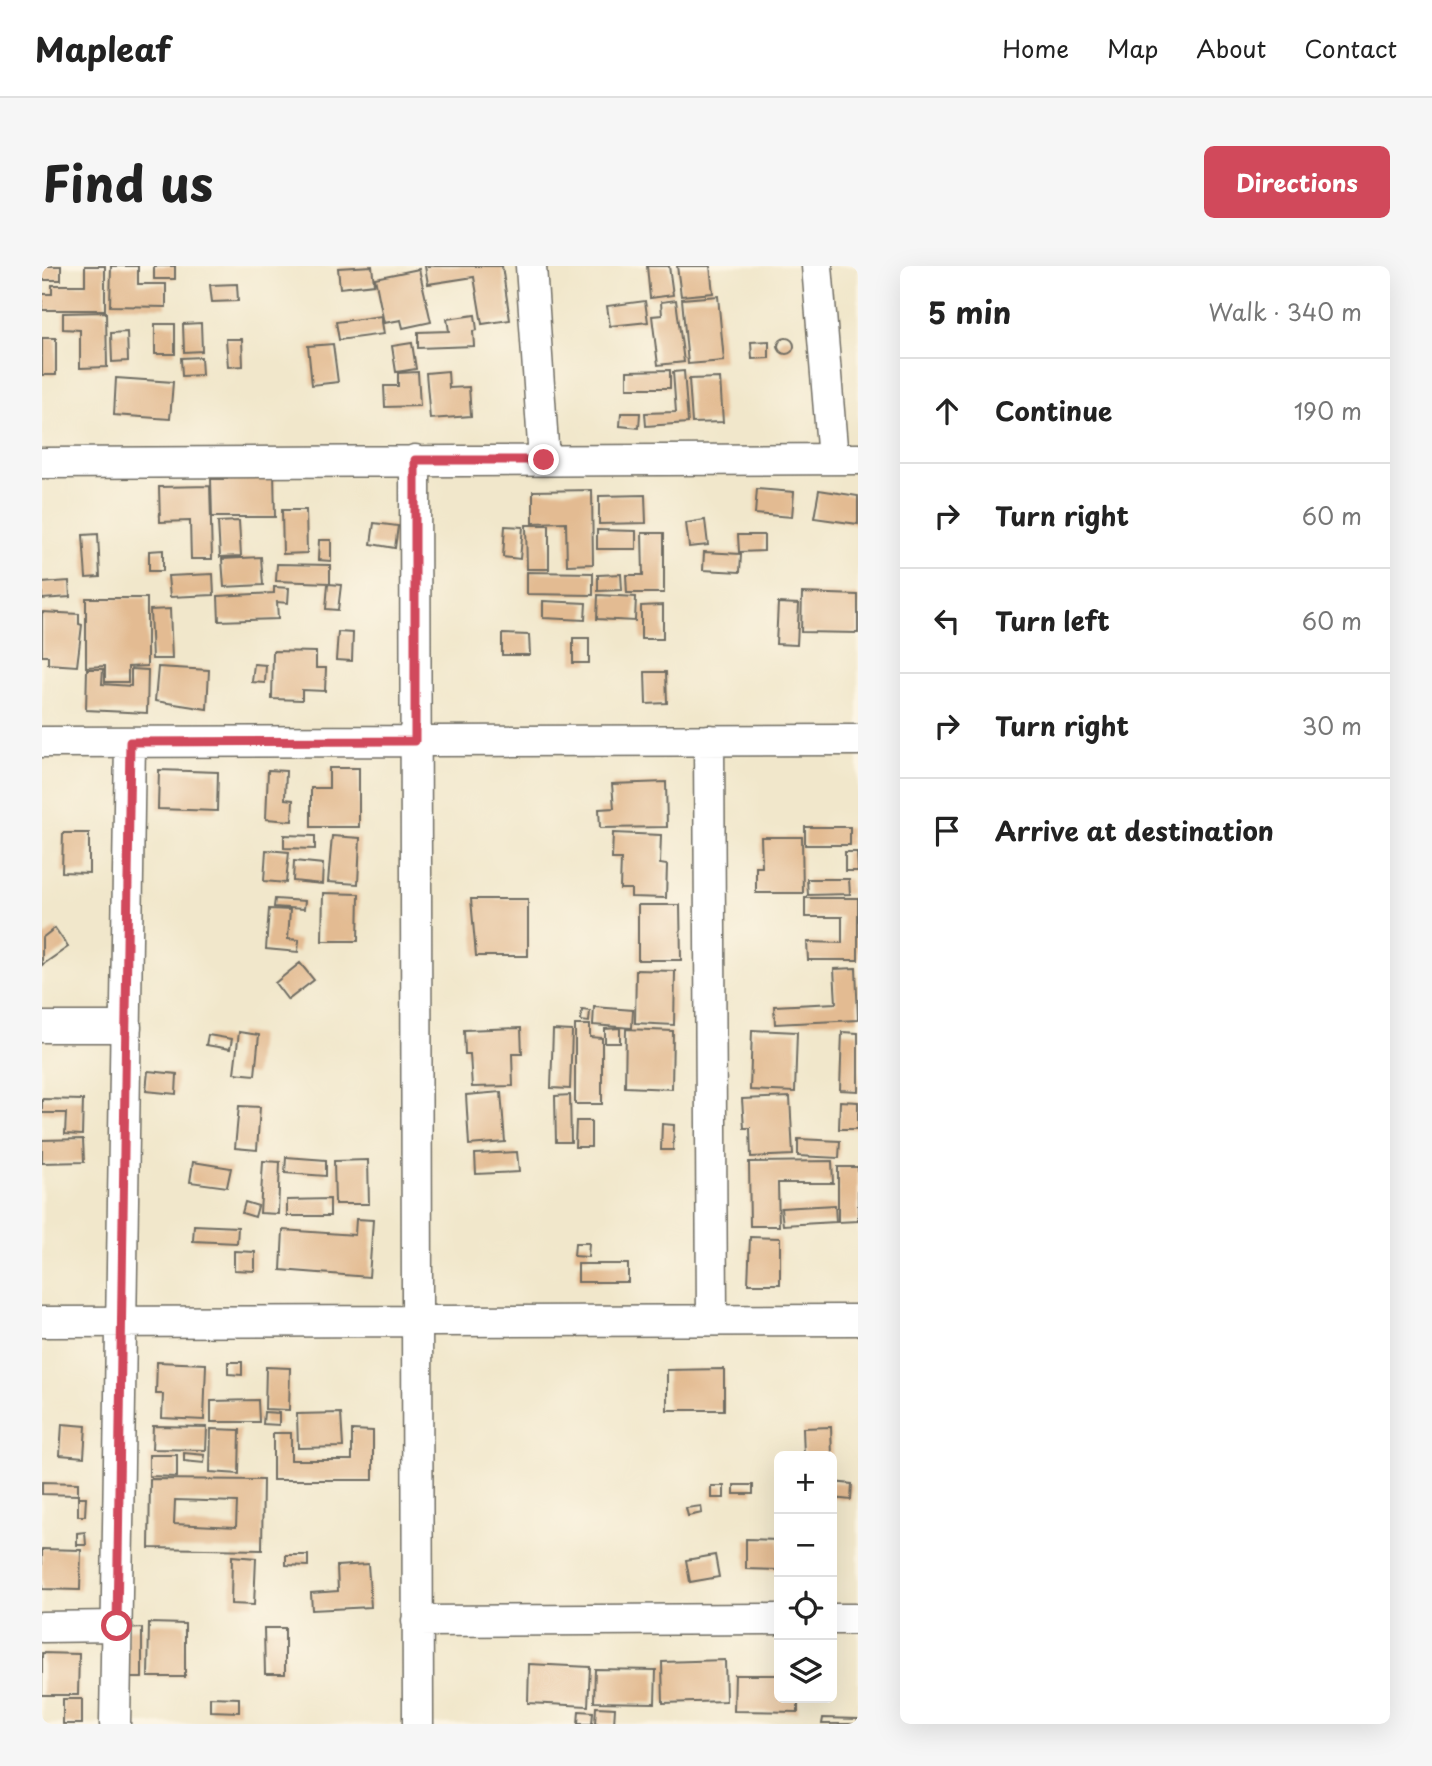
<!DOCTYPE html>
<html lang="en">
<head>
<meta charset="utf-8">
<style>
	body { margin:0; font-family:"Playpen Sans",sans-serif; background:#f6f6f6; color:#222 }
	.controls { position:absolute; right:21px; bottom:21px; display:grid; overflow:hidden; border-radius:10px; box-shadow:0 7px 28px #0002 }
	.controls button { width:63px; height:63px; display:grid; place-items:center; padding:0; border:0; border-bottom:2px solid #e0e0e0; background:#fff; color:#222; font:35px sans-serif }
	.stop { position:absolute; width:21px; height:21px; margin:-16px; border:5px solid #d1495b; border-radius:50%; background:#fff }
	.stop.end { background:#d1495b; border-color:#fff; box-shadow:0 2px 7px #0008 }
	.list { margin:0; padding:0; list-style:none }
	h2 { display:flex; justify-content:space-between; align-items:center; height:91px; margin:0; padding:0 28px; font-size:30px }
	h2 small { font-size:23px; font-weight:400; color:#767676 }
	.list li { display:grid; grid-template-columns:46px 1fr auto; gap:21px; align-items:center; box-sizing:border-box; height:105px; padding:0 28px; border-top:2px solid #e0e0e0 }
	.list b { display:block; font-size:26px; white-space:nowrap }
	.list em { font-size:23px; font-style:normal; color:#767676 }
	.icon { flex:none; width:38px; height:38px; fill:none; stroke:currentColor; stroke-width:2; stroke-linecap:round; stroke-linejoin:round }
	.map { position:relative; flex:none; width:816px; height:1458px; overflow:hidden; border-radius:10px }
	header { display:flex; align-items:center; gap:42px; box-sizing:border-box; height:98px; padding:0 35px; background:#fff; border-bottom:2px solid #e0e0e0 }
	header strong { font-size:33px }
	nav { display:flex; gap:38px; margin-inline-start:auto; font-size:24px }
	.intro { display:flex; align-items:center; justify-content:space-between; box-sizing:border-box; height:168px; padding:0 42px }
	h1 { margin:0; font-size:49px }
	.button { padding:18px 32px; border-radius:10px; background:#d1495b; color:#fff; font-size:24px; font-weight:700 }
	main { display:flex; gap:42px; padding:0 42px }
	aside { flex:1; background:#fff; border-radius:10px; box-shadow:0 7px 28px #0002 }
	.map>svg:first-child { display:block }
</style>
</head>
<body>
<header>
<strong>Mapleaf</strong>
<nav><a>Home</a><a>Map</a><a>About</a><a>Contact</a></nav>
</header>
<div class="intro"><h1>Find us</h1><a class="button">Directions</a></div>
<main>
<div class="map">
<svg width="816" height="1458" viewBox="0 0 816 1458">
	<rect width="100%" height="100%" fill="#fcf5e5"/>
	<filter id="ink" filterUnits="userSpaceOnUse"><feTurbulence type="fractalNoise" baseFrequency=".0143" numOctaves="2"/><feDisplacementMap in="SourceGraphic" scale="14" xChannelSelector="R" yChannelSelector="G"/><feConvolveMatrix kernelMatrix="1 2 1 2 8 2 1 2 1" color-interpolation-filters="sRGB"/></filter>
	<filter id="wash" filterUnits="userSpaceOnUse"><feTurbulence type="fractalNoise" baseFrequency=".00686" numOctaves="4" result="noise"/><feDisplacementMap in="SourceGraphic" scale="28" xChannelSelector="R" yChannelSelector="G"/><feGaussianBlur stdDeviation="1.57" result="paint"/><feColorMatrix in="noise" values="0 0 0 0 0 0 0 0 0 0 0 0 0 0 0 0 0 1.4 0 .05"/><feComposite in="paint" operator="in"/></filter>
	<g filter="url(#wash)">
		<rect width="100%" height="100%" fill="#f1e7cb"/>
		<g id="blocks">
			<!-- building -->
			<path fill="#e3bb92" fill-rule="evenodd" d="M0 0H19V14H0Z
				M43 0H63V44H0V28H10V19H43Z
				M69 0H96V18H124V41L68 40Z
				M112 0H133V13H112Z
				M330 0 332 18 298 22 296 2Z
				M383 0H460L468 54 440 58 432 11 386 18Z
				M605 0H627L631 29 608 32Z
				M635 0H668L671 27 639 30Z
				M377 3 389 56 361 62 359 54 342 57 333 12Z
				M195 18 196 35 170 36 168 19Z
				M676 30 682 95 646 98 640 33Z
				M634 34 642 96 616 99 610 50 620 49 619 36Z
				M603 35 606 56 568 60 565 40Z
				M64 46 65 101 38 102V64L21 63V47Z
				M433 49 435 64 431 65 432 80 376 82V66L407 65 405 53Z
				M339 50 342 68 297 74 294 56Z
				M159 57 160 85 142 86 141 58Z
				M113 58H133V88H113Z
				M85 66 86 95 70 96 69 67Z
				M0 72H14V109H0Z
				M736 80a8 8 0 1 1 16 0a8 8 0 1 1-16 0Z
				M184 73H200L201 100 186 101Z
				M727 75V92L710 93 709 76Z
				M370 77 374 103 354 106 350 80Z
				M291 78 296 116 270 119 266 80Z
				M159 91 160 109 140 110 139 92Z
				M628 104V122H585V105Z
				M406 105 407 122 427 121 429 150 388 153 384 107Z
				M642 105 646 157 604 160 603 147 634 146 631 106Z
				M376 106 378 140 343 141 342 120H356V107Z
				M74 112 131 116 128 153 72 149Z
				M678 112 681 156 650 157 647 113Z
				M579 147H598L597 162 578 160Z
				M185 207H232L233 251H170L169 213H185Z
				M168 220 170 293H149L148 255 118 256 117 221Z
				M715 223 752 226 750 251 713 248Z
				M550 224 551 298 525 299 524 256 491 257V225Z
				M777 224 816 230V258L772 252Z
				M603 229 604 257 557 258V230Z
				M240 244H264L265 287 241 288Z
				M663 254 666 279 647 281 644 257Z
				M197 255 199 290 178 291 176 256Z
				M332 257 356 260 353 282 329 278Z
				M484 259H507V303H485Z
				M463 260 481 261 478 293 461 291Z
				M555 264 594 265V283H555Z
				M600 267H622V327H585L584 309H601Z
				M56 268 58 311 44 312 41 269Z
				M696 269H722V285L697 286Z
				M277 274H289V295L276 294Z
				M121 284V305H107V285Z
				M662 286 699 288 698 306 661 304Z
				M219 291 221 319 182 321 180 293Z
				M235 298 288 299V317L234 315Z
				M485 306 551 307V329L485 328Z
				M171 308 172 329 128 331 126 310Z
				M579 308 580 324 556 325V309Z
				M27 315 28 331 0 333V317Z
				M286 318 299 319 296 344 284 343Z
				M232 321 247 322 246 337 235 336 236 353 177 355 176 330 232 327Z
				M760 327 816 329V367L759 366Z
				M556 329 594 331 593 355 555 353Z
				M44 332H105V400L86 401V416H63V400L44 401Z
				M501 335 544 337 543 354 501 352Z
				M736 337 757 338 755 379 734 378Z
				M621 339V373H599V340Z
				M128 343 130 393H110L108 344Z
				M0 346 37 348V358L40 359 35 400 6 398V390H0Z
				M296 366 311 367 310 395 294 394Z
				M460 368 487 369 488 389H460Z
				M531 372H547V397H531Z
				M231 385 274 386V402H284L283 425 260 424V434L230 433Z
				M212 398 224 399 223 417 210 416Z
				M116 401 167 404 165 443 113 435Z
				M45 403H61L60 418 89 420V403L106 404 105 447 44 444Z
				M603 406H624L625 437 604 438Z
				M287 502H317V561H269V522H287Z
				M117 504 176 506 175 545 116 543Z
				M226 504 244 505 243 533 251 534 250 555 224 553Z
				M624 516 625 561 558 562 557 543 572 542 570 518Z
				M763 561H808V579H763Z
				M21 567H47V607L20 606Z
				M571 567 619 569 618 598 625 599 624 632 589 631V623H578L579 593H570Z
				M242 569 273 570V583L242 582Z
				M290 570 318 572 316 618 286 616Z
				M719 571H760L761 627H714V601H720Z
				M224 584 247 586 244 617 222 615Z
				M803 586H815L816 605H803Z
				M252 595 281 598 280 618 251 615Z
				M765 613H807L808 628 766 629Z
				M281 627 317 628 316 675H280Z
				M763 632H816V694H766L765 676 800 677V651H763Z
				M233 633 263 635 262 643 232 641Z
				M429 633H486V690H434Z
				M596 639H638L639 694H596Z
				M227 643 248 644 246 673 257 674 256 686 224 683Z
				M13 662 26 681 0 699V672Z
				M258 697 272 714 246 734 233 717Z
				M814 702 816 754 733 758 732 740 794 737 792 703Z
				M594 704 633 705 632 759 593 757Z
				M552 741 591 744 590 762 551 759Z
				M540 744 548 745 547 756 539 755Z
				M533 759H548V771L560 772V838H533Z
				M479 762 480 788H470L471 820 430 821 428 788H423L422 764Z
				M578 762V777H563V763Z
				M584 763 631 765 630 823 583 821Z
				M511 764 530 765 528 823 509 822Z
				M710 764 755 766 753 826 708 824Z
				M197 766 217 769 213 809 192 807Z
				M800 766 816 767V825L798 824Z
				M166 769 190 773 188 783 164 779Z
				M106 805 135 808 134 828 104 825Z
				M459 826 463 876 427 879 424 829Z
				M528 829 529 876H514L513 830Z
				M748 831 751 889 709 891 708 862H702L700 833Z
				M0 833 41 834 40 869 23 868 24 847H0Z
				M798 835 816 836V863H797Z
				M197 840 218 841 215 884 193 882Z
				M534 855H549V881H533Z
				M620 858 632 859 631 884H619Z
				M41 873 42 896 0 897V874Z
				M756 873 798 875 797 892 756 890Z
				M475 886 477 906 434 908 433 888Z
				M244 891 284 894V910L243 907Z
				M326 894 327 938H293L292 895Z
				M221 895 238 896 236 948 218 947Z
				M790 895 791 917H736L737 960H708L707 896Z
				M151 896 189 902 185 921 148 916Z
				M796 901H816V955L796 956Z
				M288 933V950H245V934Z
				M203 936 216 940 213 951 200 947Z
				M793 939 794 956 741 959 739 942Z
				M314 953 331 954 327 1011 239 1004 241 964 313 969Z
				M152 959 196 961 195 977 151 975Z
				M708 971 738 972V1018H706Z
				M533 977H547L546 991 532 990Z
				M192 985 213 986V1005L192 1004Z
				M536 998H586V1016H536Z
				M115 1096 164 1098 162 1154 120 1152 121 1128H114Z
				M186 1096H200V1109L186 1108Z
				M224 1101 248 1102 247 1144 223 1143Z
				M682 1103V1144H625V1104Z
				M216 1134 217 1156H169V1135Z
				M222 1146 237 1147V1159L221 1158Z
				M299 1147 301 1181 256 1182 255 1148Z
				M20 1158 44 1160 42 1191 18 1189Z
				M111 1160 165 1161 164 1184 110 1183Z
				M789 1161 790 1190H762L761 1162Z
				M169 1163 198 1164 197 1208 168 1206Z
				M310 1164 331 1165V1214H231V1167H249V1194H310Z
				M142 1187 163 1189 162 1197 142 1195Z
				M107 1189H135V1211L107 1210Z
				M108 1213 221 1214 220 1284 107 1282ZM133 1234 195 1236 194 1261 132 1258Z
				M0 1216 36 1217V1229L0 1228Z
				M790 1216 810 1218 809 1234 790 1232Z
				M692 1219H711V1228H692Z
				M669 1220H682V1232H669Z
				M36 1231H44L43 1250H36Z
				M659 1240 660 1247 646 1250 644 1242Z
				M43 1266 44 1279H35V1267Z
				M704 1273 737 1274V1304L704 1303Z
				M0 1283 39 1284 38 1324 0 1323Z
				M244 1289H266V1300L244 1299Z
				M673 1289 677 1311 648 1316 644 1294Z
				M190 1290 214 1292 212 1339 189 1338Z
				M326 1298 329 1341 270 1344 269 1327 296 1325 295 1300Z
				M107 1357 143 1358V1411H106Z
				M100 1362V1412H86L85 1363Z
				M222 1362H243V1408H223Z
				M0 1387 37 1388 36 1429H0Z
				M683 1394 684 1435 621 1437 620 1396Z
				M487 1398 548 1401 546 1440 486 1437Z
				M553 1403 614 1404 613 1437 552 1436Z
				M693 1409H737V1432H756V1446L692 1445Z
				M168 1431 197 1432V1446L168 1445Z
				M21 1433H40V1458H21Z
				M554 1441 573 1442 572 1458H553Z
				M537 1445 551 1446 550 1458H536Z
				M781 1452 816 1453 815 1458H780Z"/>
		</g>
	</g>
	<g filter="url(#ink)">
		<use href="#blocks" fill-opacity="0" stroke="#706d63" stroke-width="2"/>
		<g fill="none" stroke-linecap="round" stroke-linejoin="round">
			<defs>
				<path id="minor" d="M489 0 502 194
					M775 0 791 193
					M373 194 376 1458
					M0 197 816 193
					M667 474 670 1054
					M0 476 816 474
					M0 761H84
					M0 1056 816 1054
					M790 1353H816
					M375 1355 737 1353
					M0 1361 75 1360
					M73 1458 88 476"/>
			</defs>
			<!-- minor casing -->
			<use href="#minor" stroke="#706d63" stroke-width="33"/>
			<!-- minor -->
			<use href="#minor" stroke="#fff" stroke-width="30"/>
		</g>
	</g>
	<g fill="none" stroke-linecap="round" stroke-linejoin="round" filter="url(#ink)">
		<!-- route -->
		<path stroke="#d1495b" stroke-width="9" d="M75 1360 88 476 373 475V194H502"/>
	</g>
</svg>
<div class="controls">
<button>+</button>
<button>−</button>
<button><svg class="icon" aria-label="locate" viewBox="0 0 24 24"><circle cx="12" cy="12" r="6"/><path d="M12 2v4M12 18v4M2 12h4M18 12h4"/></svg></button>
<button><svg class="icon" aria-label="layers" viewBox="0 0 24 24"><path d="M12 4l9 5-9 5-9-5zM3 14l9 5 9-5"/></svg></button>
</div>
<div class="stop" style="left:75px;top:1360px"></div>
<div class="stop end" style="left:502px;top:194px"></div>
</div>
<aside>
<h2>5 min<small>Walk · 340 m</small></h2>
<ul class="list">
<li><svg class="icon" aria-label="ahead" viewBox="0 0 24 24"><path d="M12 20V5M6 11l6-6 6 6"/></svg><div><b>Continue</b></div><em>190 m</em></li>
<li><svg class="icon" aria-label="right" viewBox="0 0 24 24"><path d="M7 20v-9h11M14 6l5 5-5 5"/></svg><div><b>Turn right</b></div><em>60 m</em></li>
<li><svg class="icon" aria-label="left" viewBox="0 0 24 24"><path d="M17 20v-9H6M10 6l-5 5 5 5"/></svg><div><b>Turn left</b></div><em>60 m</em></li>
<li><svg class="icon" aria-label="right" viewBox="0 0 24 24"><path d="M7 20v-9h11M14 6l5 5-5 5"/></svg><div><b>Turn right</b></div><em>30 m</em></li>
<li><svg class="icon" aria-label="arrive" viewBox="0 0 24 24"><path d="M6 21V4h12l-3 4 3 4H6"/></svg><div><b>Arrive at destination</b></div></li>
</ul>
</aside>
</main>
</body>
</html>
